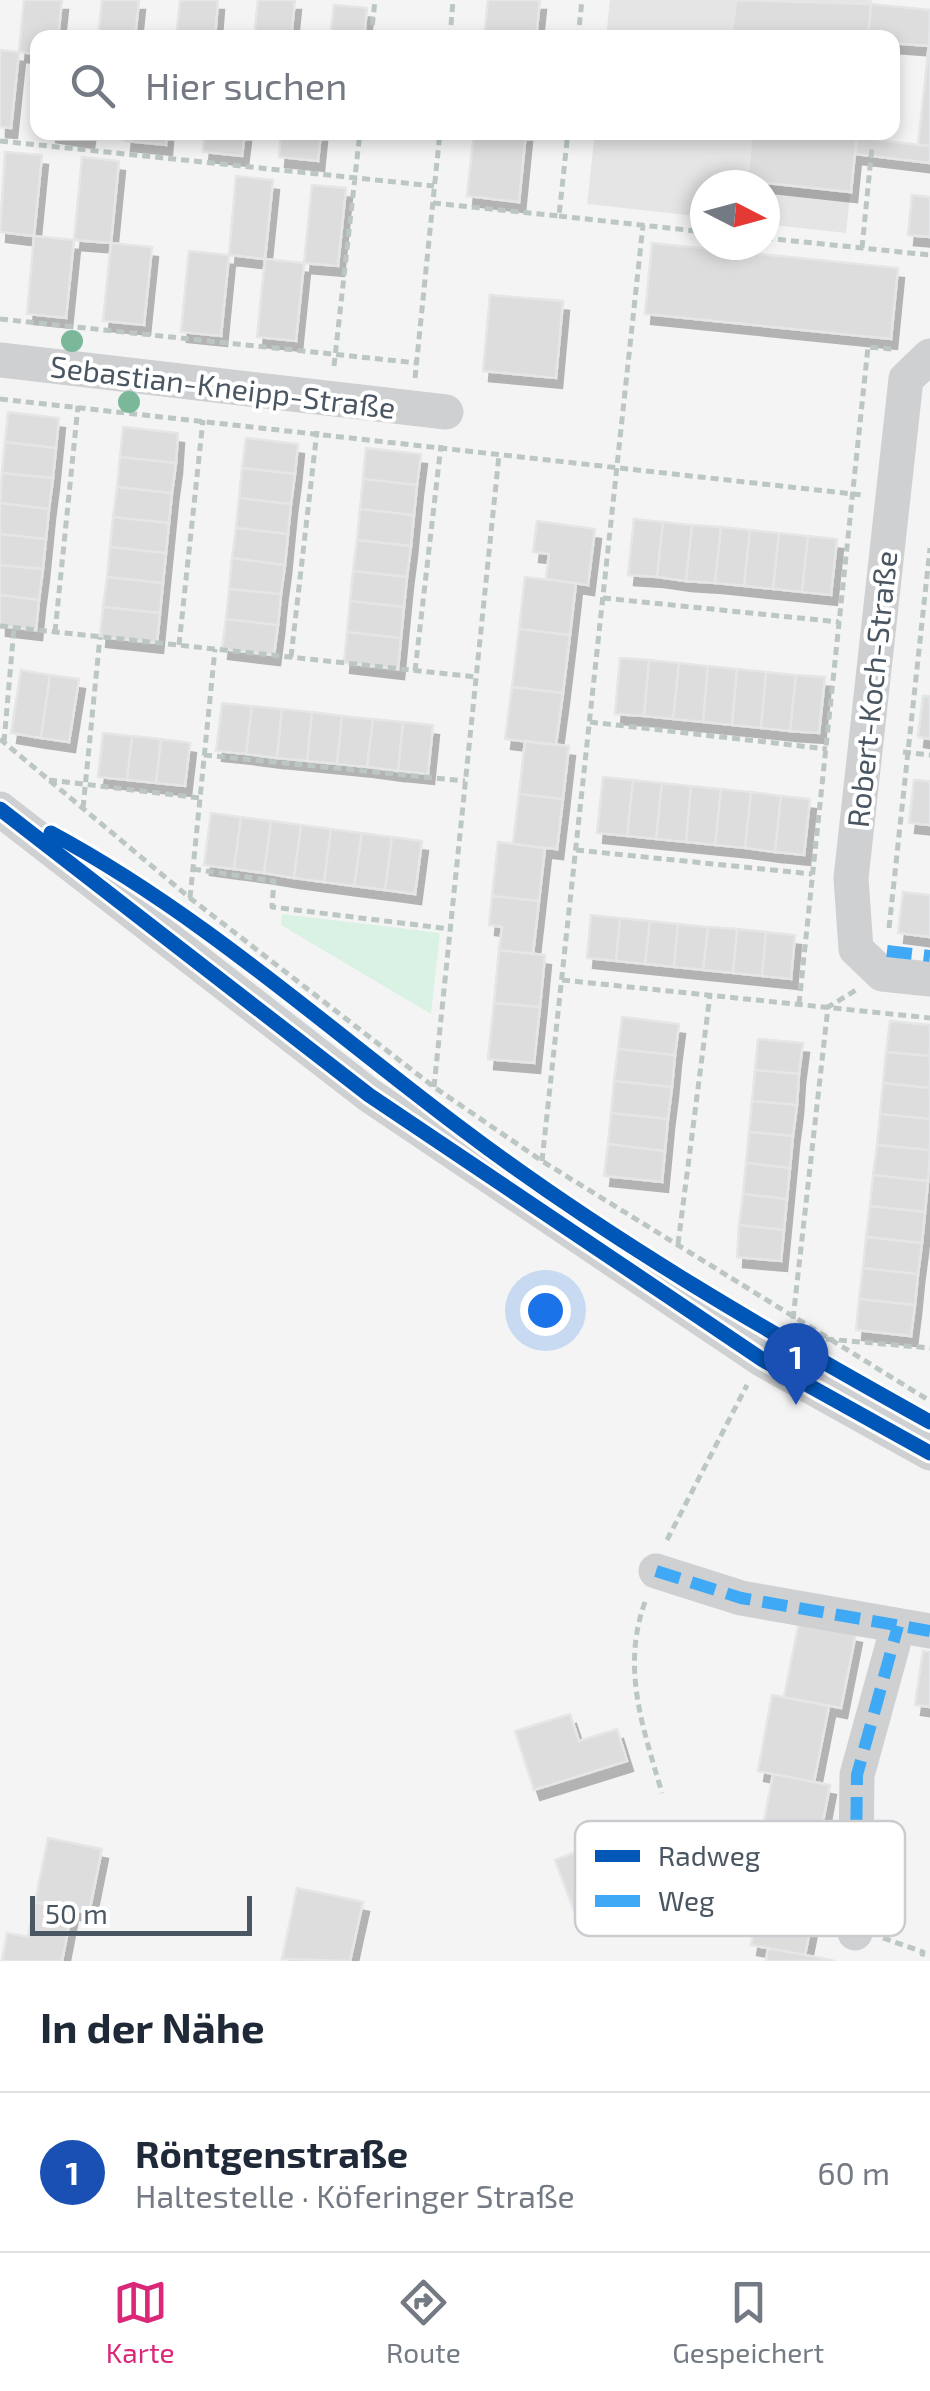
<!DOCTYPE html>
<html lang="de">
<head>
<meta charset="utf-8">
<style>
	body { margin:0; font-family:"Exo 2",sans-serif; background:#f2f2f3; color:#1f2937 }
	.compass { position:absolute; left:690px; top:170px; width:90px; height:90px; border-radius:50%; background:#fff; box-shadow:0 5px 15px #0003; rotate:96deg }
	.scale { position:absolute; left:30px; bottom:25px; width:222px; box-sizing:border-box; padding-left:10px; border:5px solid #4a5661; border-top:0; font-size:28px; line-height:35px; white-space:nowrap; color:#4a5661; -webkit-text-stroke:8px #fff; paint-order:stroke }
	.you { position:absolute; left:545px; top:1310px; width:35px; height:35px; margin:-25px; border:8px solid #fff; border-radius:50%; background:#1a73e8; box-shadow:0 0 0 15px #1a73e833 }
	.badge { display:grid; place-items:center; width:65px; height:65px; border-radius:50%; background:#db2777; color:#fff; font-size:32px; font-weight:700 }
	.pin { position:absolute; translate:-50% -82px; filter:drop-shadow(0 2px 5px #0008) }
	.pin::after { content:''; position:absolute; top:52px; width:35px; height:30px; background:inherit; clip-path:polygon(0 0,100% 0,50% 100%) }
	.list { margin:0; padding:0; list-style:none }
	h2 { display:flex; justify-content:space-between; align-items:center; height:130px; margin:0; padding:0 40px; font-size:42px }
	h2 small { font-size:32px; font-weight:400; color:#747a83 }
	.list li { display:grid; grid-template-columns:65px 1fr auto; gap:30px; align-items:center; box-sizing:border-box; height:160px; padding:0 40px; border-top:2px solid #e0e1e3 }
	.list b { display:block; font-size:38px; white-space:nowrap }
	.list p { margin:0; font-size:32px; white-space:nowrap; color:#747a83 }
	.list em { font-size:32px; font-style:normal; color:#747a83 }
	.icon { flex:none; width:55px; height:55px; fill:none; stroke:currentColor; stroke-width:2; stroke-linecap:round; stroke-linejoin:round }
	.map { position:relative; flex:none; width:930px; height:1961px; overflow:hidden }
	.search { position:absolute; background:#fff; box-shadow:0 5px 15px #0003; left:30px; right:30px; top:30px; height:110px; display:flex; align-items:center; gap:25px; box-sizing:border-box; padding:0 35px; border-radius:20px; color:#747a83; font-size:38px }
	.sheet { height:290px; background:#fff }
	nav { display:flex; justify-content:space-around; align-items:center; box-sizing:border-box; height:140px; border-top:2px solid #e0e1e3; background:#fff; font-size:28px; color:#747a83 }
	nav a { display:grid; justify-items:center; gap:5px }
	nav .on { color:#db2777 }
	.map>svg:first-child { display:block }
</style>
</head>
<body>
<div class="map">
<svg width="930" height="1961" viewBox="0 0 930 1961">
	<defs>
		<filter id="shadow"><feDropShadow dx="6" dy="10" stdDeviation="0" flood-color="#0004"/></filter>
	</defs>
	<rect width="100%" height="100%" fill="#f4f4f4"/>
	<!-- education -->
	<path fill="#e6e5e6" d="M610 0H872L868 37 606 38Z
		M595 133H857L846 233 765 224V185H705V217L587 204Z"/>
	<!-- green -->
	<path fill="#d9f2e3" d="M282 914 440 933 431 1014 281 925Z"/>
	<!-- building -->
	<path fill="#ddddde" stroke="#e5e6e7" stroke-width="2.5" filter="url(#shadow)" d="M24 0H62L58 38H38V54L19 52Z
		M102 0H139L135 38H98Z
		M180 0H218L215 38H176Z
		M258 0H295L291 38H254Z
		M488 0H540L536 38H484Z
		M736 0 871 4 868 38H731Z
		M871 4 930 10 929 46 892 43V38H868Z
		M334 5 367 8 364 38H330Z
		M930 35V146L918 145Z
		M0 50 19 52 11 128 0 127Z
		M49 132H89L88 138Z
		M126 132H167L166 145 125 141Z
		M205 132H245L242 156 203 152Z
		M281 132H321L318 161 279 157Z
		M474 132H526L519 202 467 196Z
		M752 132H857L851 192 747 181Z
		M857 138 930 146V163L855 154Z
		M5 152 42 155 34 236 0 232Z
		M82 157 119 161 111 243 74 240Z
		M236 176 273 180 265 259 229 255Z
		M312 185 346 188 338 266 304 263Z
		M912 195 930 197V237L908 235Z
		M34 236 74 240 66 318 27 314Z
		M111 243 152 247 144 325 103 321Z
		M652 243 898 268 891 339 645 314Z
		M189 251 229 255 221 336 181 332Z
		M265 259 304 263 296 341 257 337Z
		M490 295 563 301 556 378 483 371Z
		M8 412 59 418 56 448 5 442Z
		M123 427 178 433 176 463 120 457Z
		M246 438 298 444 295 474 242 468Z
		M5 442 56 448 53 478 2 473Z
		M366 448 421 454 417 485 363 479Z
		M120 457 176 463 172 493 117 487Z
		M242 468 295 474 291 504 239 498Z
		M2 473 53 478 49 509 0 503Z
		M363 479 417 485 414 515 360 509Z
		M117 487 172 493 169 523 113 517Z
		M239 498 291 504 288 534 236 528Z
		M0 503 49 509 46 539 0 534Z
		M360 509 414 515 411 546 357 540Z
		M113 517 169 523 166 553 110 547Z
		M634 519 663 522 657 577 628 575Z
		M537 521 595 529 588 585 546 579 549 554 533 552Z
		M663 522 692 525 686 581 657 577Z
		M692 525 721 527 715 583 686 581Z
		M721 527 750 530 744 586 715 583Z
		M236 528 288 534 285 565 232 558Z
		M750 530 779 533 773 589 744 586Z
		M779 533 808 536 802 592 773 589Z
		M0 534 46 539 43 569 0 565Z
		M808 536 837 539 831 595 802 592Z
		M357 540 411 546 407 577 353 571Z
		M110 547 166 553 163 583 107 577Z
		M232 558 285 565 281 594 229 589Z
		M0 565 43 569 39 600 0 595Z
		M353 571 407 577 404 607 350 601Z
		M107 577 163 583 160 613 103 607Z
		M525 577 576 583 570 635 519 629Z
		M229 589 281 594 278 625 226 619Z
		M0 595 39 600 36 630 0 626Z
		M350 601 404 607 401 638 347 632Z
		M103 607 160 613 157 643 100 637Z
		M226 619 278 625 274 655 222 649Z
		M519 629 570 635 563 693 512 687Z
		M347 632 401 638 398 669 344 663Z
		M620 658 649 660 644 716 615 714Z
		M649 660 679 663 673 719 644 716Z
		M679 663 708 666 703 722 673 719Z
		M708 666 737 669 732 725 703 722Z
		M737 669 766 672 761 728 732 725Z
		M21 670 50 675 41 738 11 733Z
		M766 672 796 675 790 731 761 728Z
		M50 675 79 679 69 742 41 738Z
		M796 675 825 677 819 733 790 731Z
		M512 687 563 693 556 745 505 739Z
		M923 696H930V739L918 737Z
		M222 703 252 706 246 754 216 751Z
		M252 706 282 709 277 758 246 754Z
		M282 709 312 712 307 761 277 758Z
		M312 712 342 716 337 764 307 761Z
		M342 716 373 719 367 767 337 764Z
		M373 719 403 722 398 771 367 767Z
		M403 722 433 725 428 774 398 771Z
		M103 733 132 736 127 780 98 777Z
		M132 736 161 739 156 783 127 780Z
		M161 739 190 743 185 786 156 783Z
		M525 741 569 746 563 799 519 794Z
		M603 777 633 780 627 836 597 833Z
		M633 780 662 783 656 839 627 836Z
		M914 780 930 781V825L909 823Z
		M662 783 691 786 686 842 656 839Z
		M691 786 721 789 715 845 686 842Z
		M721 789 751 792 745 848 715 845Z
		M751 792 781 796 775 852 745 848Z
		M519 794 563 799 557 849 513 844Z
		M781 796 810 799 804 855 775 852Z
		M211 813 241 817 234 869 204 865Z
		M241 817 271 821 264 873 234 869Z
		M271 821 301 825 294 878 264 873Z
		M301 825 331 829 324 882 294 878Z
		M331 829 362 833 354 886 324 882Z
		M362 833 392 837 385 890 354 886Z
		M392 837 422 841 415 894 385 890Z
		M498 842 545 848 539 901 492 896Z
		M903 892 930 895V937L898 933Z
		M492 896 539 901 533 954 499 950 502 927 489 925Z
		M591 915 620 918 616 961 587 958Z
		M620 918 650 921 645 964 616 961Z
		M650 921 678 924 674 967 645 964Z
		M678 924 708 927 703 970 674 967Z
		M708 927 737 929 733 973 703 970Z
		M737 929 766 932 762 976 733 973Z
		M766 932 795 935 791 979 762 976Z
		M499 950 545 955 540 1007 494 1003Z
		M494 1003 540 1007 534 1063 488 1059Z
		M622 1017 679 1024 675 1055 618 1049Z
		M890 1021 930 1025V1056L886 1052Z
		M758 1039 803 1043 799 1074 755 1070Z
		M618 1049 675 1055 672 1087 614 1081Z
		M886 1052 930 1056V1088L883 1083Z
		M755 1070 799 1074 797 1105 752 1101Z
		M614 1081 672 1087 668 1119 611 1113Z
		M883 1083 930 1088V1119L880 1114Z
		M752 1101 797 1105 793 1136 749 1132Z
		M611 1113 668 1119 665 1151 608 1144Z
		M880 1114 930 1119V1150L877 1145Z
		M749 1132 793 1136 790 1168 746 1163Z
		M608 1144 665 1151 662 1182 604 1176Z
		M877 1145 930 1150 928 1181 873 1175Z
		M746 1163 790 1168 787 1199 743 1194Z
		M873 1175 928 1181 925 1212 870 1206Z
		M743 1194 787 1199 784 1230 739 1225Z
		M870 1206 925 1212 922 1243 866 1237Z
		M739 1225 784 1230 781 1261 737 1257Z
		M866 1237 922 1243 918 1274 863 1268Z
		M863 1268 918 1274 915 1305 859 1299Z
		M859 1299 915 1305 911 1336 856 1330Z
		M799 1622 856 1633 841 1708 784 1697Z
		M923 1651 930 1652V1707L915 1705Z
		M772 1695 829 1706 814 1782 758 1771Z
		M570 1714 579 1741 617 1729 627 1761 534 1790 515 1731Z
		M773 1774 830 1785 815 1863 758 1852Z
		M614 1837 635 1891 575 1914 555 1860Z
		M48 1838 102 1849 89 1913 35 1902Z
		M769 1854 823 1865 805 1955 751 1945Z
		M297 1888 363 1902 350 1961 282 1959Z
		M35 1902 72 1910 62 1961H2L7 1933 28 1937Z
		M768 1948 805 1955 835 1961H766Z"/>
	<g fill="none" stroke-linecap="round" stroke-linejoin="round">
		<!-- path -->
		<path stroke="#bcc7c4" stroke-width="5" stroke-dasharray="8 5" stroke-linecap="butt" d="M371 38 375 0
			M450 38 453 0
			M578 38 582 0
			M0 141 434 186
			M433 203 559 216 568 132
			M559 216 705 232
			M765 238 930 255
			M862 248 872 147
			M0 319 417 363
			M334 366 360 132
			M415 378 440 132
			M0 399 862 495
			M603 598 839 622
			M0 626 476 677
			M55 632 78 406
			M179 645 203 420
			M291 657 317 431
			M415 671 441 445
			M590 722 827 749
			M0 739 190 898 434 1087 542 1161 930 1401
			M4 742 14 628
			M903 752 930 755
			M204 755 465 781
			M49 780 200 798
			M83 808 100 637
			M576 850 812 874
			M193 869 274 881 272 907 450 929
			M190 898 215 649
			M889 928 930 548
			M562 980 930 1018
			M799 1004 868 347 892 349
			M434 1087 499 455
			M542 1161 643 225
			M678 1244 710 995
			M793 1319 828 1007 856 990
			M826 1339 930 1348
			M667 1540 747 1385
			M645 1602C621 1668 643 1728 662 1793
			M883 1938 923 1952 921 1961"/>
		<!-- minor -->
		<path stroke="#ced0d2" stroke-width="35" d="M930 356 906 379 851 878 856 949 882 974 930 979
			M0 360 446 412
			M0 809 369 1095 763 1360 930 1453
			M656 1571 741 1598 930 1631
			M855 1933 857 1775 898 1626"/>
		<!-- quiet -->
		<path stroke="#3fa9f5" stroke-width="12" stroke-dasharray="25 12" stroke-linecap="butt" d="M887 951 930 956
			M656 1571 741 1598 930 1631
			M855 1933 857 1775 898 1626"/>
		<defs>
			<path id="cycleway" d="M0 809 369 1095 763 1360 930 1453
				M51 833C200 913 327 1028 462 1129 609 1240 770 1333 930 1422"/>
		</defs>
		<!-- cycleway casing -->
		<use href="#cycleway" stroke="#fff" stroke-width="21"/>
		<!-- cycleway -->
		<use href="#cycleway" stroke="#0057b8" stroke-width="15"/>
	</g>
	<!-- trees -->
	<g fill="#7ab899">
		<circle cx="72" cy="341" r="11"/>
		<circle cx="129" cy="402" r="11"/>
	</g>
	<g text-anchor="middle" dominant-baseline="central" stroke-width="8" stroke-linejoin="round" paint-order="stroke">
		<!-- street labels -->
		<g font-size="30" fill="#4a5661" stroke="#fff">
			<text transform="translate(223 386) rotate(7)">Sebastian-Kneipp-Straße</text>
			<text transform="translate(871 689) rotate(-84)">Robert-Koch-Straße</text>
		</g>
	</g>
	<!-- legend -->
	<rect x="575" y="1821" width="330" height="115" rx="15" fill="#fff" stroke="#c9ccd0" stroke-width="2.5"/>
	<rect x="595" y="1850" width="45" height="12" fill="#0057b8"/>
	<rect x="595" y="1895" width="45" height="12" fill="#3fa9f5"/>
	<g font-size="28" fill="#4a5661">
		<text x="658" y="1866">Radweg</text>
		<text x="658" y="1911">Weg</text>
	</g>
</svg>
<svg class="compass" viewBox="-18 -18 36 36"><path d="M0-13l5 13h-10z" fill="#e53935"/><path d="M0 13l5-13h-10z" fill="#747a83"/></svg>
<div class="scale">50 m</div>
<div class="you"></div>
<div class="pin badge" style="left:796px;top:1405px;background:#1a4fb4">1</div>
<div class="search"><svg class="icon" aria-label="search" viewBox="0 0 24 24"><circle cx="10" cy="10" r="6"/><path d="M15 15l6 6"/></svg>Hier suchen</div>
</div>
<section class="sheet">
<h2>In der Nähe<small></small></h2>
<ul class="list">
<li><span class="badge" style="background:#1a4fb4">1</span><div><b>Röntgenstraße</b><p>Haltestelle · Köferinger Straße</p></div><em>60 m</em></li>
</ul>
</section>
<nav>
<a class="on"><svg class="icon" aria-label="map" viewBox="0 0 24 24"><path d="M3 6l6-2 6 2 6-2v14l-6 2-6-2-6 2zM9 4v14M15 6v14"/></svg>Karte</a>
<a><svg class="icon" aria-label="directions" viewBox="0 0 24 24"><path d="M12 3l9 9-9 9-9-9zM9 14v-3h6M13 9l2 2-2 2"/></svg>Route</a>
<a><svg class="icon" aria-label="saved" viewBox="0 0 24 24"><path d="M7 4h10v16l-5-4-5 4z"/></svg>Gespeichert</a>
</nav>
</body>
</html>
